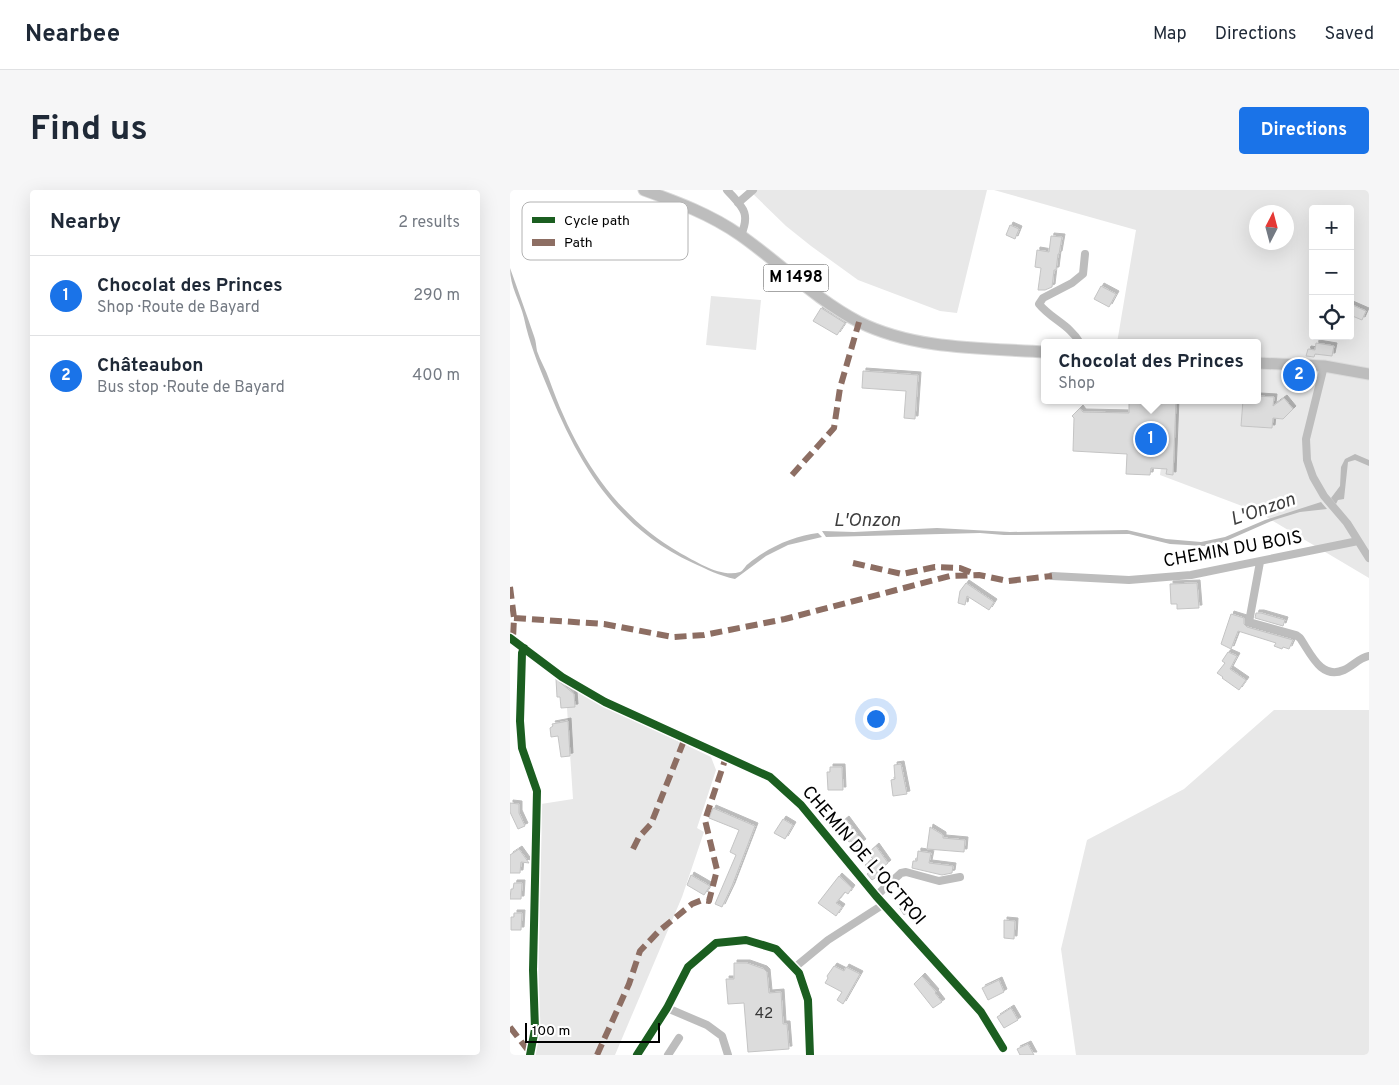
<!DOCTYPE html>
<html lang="en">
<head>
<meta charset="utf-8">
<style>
	body { margin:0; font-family:Overpass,sans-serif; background:#f6f6f7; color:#1f2937 }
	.controls { position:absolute; right:15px; top:15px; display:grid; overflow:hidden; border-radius:5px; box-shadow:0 5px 20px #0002 }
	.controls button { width:45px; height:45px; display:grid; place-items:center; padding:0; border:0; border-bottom:1px solid #e0e1e3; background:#fff; color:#1f2937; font:25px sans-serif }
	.compass { position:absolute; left:739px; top:15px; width:45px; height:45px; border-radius:50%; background:#fff; box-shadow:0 5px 20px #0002; rotate:6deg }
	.scale { position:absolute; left:15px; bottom:12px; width:135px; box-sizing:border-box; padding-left:5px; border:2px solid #000; border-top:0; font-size:14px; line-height:18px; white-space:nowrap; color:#000; -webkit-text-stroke:4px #fff; paint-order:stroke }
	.you { position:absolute; left:365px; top:528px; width:18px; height:18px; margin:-12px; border:4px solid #fff; border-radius:50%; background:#1a73e8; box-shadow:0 0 0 8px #1a73e833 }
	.badge { display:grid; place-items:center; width:32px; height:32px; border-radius:50%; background:#1a73e8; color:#fff; font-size:16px; font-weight:700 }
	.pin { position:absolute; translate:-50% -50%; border:2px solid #fff; box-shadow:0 1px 5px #0006 }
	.popup { position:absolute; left:531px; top:149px; width:220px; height:65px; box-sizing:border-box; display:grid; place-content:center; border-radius:5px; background:#fff; filter:drop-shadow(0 1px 4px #0005); font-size:16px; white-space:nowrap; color:#747a83 }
	.popup b { font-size:19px; color:#1f2937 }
	.popup::after { content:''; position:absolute; left:50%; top:100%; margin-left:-10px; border:10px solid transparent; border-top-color:#fff }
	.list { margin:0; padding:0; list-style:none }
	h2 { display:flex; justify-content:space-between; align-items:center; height:65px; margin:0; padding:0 20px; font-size:21px }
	h2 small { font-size:16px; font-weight:400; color:#747a83 }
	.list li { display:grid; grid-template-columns:32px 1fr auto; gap:15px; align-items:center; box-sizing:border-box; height:80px; padding:0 20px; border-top:1px solid #e0e1e3 }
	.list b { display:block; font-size:19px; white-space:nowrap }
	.list p { margin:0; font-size:16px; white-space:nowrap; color:#747a83 }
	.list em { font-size:16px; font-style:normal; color:#747a83 }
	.icon { flex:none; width:28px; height:28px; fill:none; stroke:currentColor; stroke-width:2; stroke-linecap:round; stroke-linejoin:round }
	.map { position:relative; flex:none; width:859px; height:865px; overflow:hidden; border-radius:5px }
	header { display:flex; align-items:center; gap:30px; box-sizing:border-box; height:70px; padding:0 25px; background:#fff; border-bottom:1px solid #e0e1e3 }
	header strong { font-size:24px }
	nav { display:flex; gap:28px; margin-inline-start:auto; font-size:18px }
	.intro { display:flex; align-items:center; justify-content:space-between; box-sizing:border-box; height:120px; padding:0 30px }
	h1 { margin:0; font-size:35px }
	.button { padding:12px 22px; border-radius:5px; background:#1a73e8; color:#fff; font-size:18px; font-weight:700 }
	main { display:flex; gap:30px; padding:0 30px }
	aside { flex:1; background:#fff; border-radius:5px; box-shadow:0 5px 20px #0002 }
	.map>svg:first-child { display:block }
</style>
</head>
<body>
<header>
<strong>Nearbee</strong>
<nav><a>Map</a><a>Directions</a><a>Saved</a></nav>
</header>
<div class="intro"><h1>Find us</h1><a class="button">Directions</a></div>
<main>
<aside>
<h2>Nearby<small>2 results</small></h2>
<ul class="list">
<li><span class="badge">1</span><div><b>Chocolat des Princes</b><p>Shop · Route de Bayard</p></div><em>290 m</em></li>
<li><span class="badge">2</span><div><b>Châteaubon</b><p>Bus stop · Route de Bayard</p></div><em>400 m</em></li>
</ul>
</aside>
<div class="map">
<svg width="859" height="865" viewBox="0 0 859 865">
	<defs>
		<filter id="shadow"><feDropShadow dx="3" dy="-3" stdDeviation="0" flood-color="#0004"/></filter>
	</defs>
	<rect width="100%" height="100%" fill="#fff"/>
	<!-- green -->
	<path fill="#e8e8e8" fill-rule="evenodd" d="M239 0H477L447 123 430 121 348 90 301 56 276 36Z
		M484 0H859V388L748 322 650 285 660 210H747V153H607L626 40ZM803 19H840V146H803ZM746 22H776V52H746Z
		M201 106 251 110 246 160 196 155Z
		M64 498 82 510 201 567 206 580 187 638 194 642 172 707 105 865H25L28 844 26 780 28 756 31 614 63 609 57 518 65 516Z
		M764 520H859V865H566L551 759 577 650 674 599Z"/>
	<!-- water -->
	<path fill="#bababa" d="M0 78C8 100 16 123 24 146 26 151 26 156 27 161 30 170 36 180 39 189 65 262 103 324 170 363 187 372 211 388 230 382 234 380 235 376 238 374 255 359 285 345 308 343L312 347 278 355 256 366 225 389C210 386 196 379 183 373 105 337 68 273 37 196 28 174 19 152 14 128 10 111 0 97 0 78Z
		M845 264 859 270V276L845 270 838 272 834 309 828 310 826 314 821 308 830 296 831 277 835 269Z
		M811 312 817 319 790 322 764 330 709 354 695 356 660 354 619 344 494 345 470 343 316 347 312 341 344 342 427 338 500 342 617 340 656 349 691 352 715 347 755 330Z"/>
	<!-- building -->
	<path fill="#dcdcdc" stroke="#c4c4c4" filter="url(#shadow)" d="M500 35 509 39 505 49 496 45Z
		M541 46 552 47 549 64H548L546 80H544L542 97 535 100H528L531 78 525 77 527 60 539 62Z
		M591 96 606 104 599 117 584 109Z
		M840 114 856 121 852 130 840 125Z
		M311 118 335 133 327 145 303 131Z
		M806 153 824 156 822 166 805 164 804 167 796 166 798 159 805 160Z
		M353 181 408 185 405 229 394 228 396 201 352 198Z
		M747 206 764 207 763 216 774 208 783 219 773 229 763 228 762 238 731 236 733 210H747Z
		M619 210 666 212 663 285 656 284 657 279 641 278 640 285 616 284 617 264 563 261 564 228 562 226 570 218 573 222 619 223Z
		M456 393 484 412 479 420 457 406 455 415 448 413 450 401Z
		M687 393 689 418 667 419V414H661L660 394Z
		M746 423H751L775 430 773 436 745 428Z
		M721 424 734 428V434L737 437 783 450 779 459 773 457 772 459 764 456 766 453 728 441 721 459 711 454Z
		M718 462 727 466 720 479 736 490 729 500 712 488 713 487 707 483 715 473 712 471Z
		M46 489 64 504 65 517 51 518 50 507H47Z
		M58 531 60 566 51 567 48 546 41 547 40 538 43 536 42 534Z
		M391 574 397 604 383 606 381 590 385 589 384 575Z
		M320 577H332L333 600H318L317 582H320Z
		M0 613 9 614V623L15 636 8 639 0 622Z
		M203 618 245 636 222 696 212 717 205 714 226 665 220 662 229 640 199 628Z
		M273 629 283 635 275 649 264 643Z
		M336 629 353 652 346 657 341 651 339 652 327 636Z
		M420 637 433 645V648L455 650 454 662 417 659Z
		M366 656 378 673 366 683 368 686 362 690 357 684 360 681 355 675 363 669 358 663Z
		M9 659 19 673 11 672 10 683H0V665Z
		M408 661 421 663 419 673 443 676 442 683 432 685 402 678 403 671H407Z
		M181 685 200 696 194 705 177 695Z
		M329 686 342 698 338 704 335 702 326 713 332 717 326 726 308 713Z
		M4 693H12L11 709H0L1 699H3Z
		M397 711 403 718 394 725 389 717Z
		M4 723H12L11 740H1V727H4Z
		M494 730 505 731 504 749 494 748Z
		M224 773H237L254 779 257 782 259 803 271 802 273 834H277L279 859 238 862 234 813 218 814 216 789H224Z
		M324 776 334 781 336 777 350 784 333 814 327 810 332 802 315 793 318 788 317 786Z
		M412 786 426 802 425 803 432 812 423 818 404 794Z
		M489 790 494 802 478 810 472 798Z
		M501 818 508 830 494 838 487 827Z
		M518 854 524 865H510L507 859Z"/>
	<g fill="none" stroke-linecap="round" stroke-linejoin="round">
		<defs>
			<path id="primary" d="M134 0C167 12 200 24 230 45 270 73 305 109 349 132 405 160 473 158 535 162
				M747 173 814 176 859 184"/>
		</defs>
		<!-- primary casing -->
		<use href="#primary" stroke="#dbdbdb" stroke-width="13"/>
		<!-- minor -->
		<path stroke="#bdbdbd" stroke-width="8" d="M217 0C232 17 241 22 231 45
			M228 13 243 0
			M570 153C560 135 541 129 529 114L533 108 562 93 573 84 575 64
			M814 176 796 249 797 270 803 287 814 306 837 333 859 368
			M750 372 739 432 786 445 790 448C801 464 811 490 834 480 843 476 849 468 859 466
			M542 386 619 390 681 385 848 351
			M0 448 52 487 95 512 260 587 291 615 366 706 471 822 493 858
			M14 458 12 463 10 531 12 558 27 601 23 780 25 839 20 865
			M366 706 391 683 396 682 429 691 450 687
			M284 778 318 750 374 714
			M157 818 197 835 212 846 218 865
			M158 865 169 848"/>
		<!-- tertiary -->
		<path stroke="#bdbdbd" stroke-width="9" d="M127 865 157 818 178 777 206 753 236 750 266 759 289 783 298 810 300 865"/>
		<!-- primary -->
		<use href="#primary" stroke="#bdbdbd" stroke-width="11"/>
		<!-- quiet -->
		<path stroke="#8d6e63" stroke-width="6" stroke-dasharray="12 6" stroke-linecap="butt" d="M282 285 324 238 330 198 349 132
			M343 373 392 384 425 377 450 378 465 384
			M0 397 4 428 3 449
			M4 428 94 434 163 447 194 445 275 429 440 386 469 385 498 391 542 386
			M123 659 129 647 141 634 175 548
			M0 837 17 859 21 861
			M87 865 119 794 130 761 149 741 182 714 192 710 199 711 207 680 195 630 216 567"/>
		<defs>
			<path id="cycleway" d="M0 448 52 487 95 512 260 587 291 615 366 706 471 822 493 858
				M14 458 12 463 10 531 12 558 27 601 23 780 25 839 20 865
				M127 865 157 818 178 777 206 753 236 750 266 759 289 783 298 810 300 865"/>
		</defs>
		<!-- cycleway casing -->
		<use href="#cycleway" stroke="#fff" stroke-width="11"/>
		<!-- cycleway -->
		<use href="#cycleway" stroke="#1b5e20" stroke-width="8"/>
	</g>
	<g text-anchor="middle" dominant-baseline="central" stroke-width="5" stroke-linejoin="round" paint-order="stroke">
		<!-- number labels -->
		<g font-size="15" fill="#373737">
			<text x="254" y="824">42</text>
		</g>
		<!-- shield labels -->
		<rect fill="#fff" stroke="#4c4c4c" stroke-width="1" x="253.5" y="74.5" width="65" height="27" rx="4"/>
		<g font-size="16" font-weight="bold" fill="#000">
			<text x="286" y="88">M 1498</text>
		</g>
		<!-- street labels -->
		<g font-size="18" fill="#000" stroke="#fff">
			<text transform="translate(723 360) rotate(-10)">CHEMIN DU BOIS</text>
			<text transform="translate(353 666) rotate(49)">CHEMIN DE L'OCTROI</text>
		</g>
		<!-- water labels -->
		<g font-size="19" font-style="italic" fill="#3e3e3e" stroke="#fff">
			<text transform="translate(753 320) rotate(-19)">L'Onzon</text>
			<text x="357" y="331">L'Onzon</text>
		</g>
	</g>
	<!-- legend -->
	<rect x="12" y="12" width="166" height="58" rx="8" fill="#fff" stroke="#b2b2b2" stroke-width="1"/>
	<rect x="22" y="27" width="23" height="6" fill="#1b5e20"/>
	<rect x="22" y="49" width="23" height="7" fill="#8d6e63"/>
	<g font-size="14" fill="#000">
		<text x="54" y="35">Cycle path</text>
		<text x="54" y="57">Path</text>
	</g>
</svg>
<div class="controls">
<button>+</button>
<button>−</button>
<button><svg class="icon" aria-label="locate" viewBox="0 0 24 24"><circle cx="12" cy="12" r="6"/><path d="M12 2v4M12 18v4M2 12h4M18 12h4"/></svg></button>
</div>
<svg class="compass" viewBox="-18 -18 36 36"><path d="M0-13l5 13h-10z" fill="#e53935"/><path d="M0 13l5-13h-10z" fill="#747a83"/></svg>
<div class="scale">100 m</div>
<div class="you"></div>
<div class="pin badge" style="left:641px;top:249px">1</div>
<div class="popup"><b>Chocolat des Princes</b>Shop</div>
<div class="pin badge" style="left:789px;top:185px">2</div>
</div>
</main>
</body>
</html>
